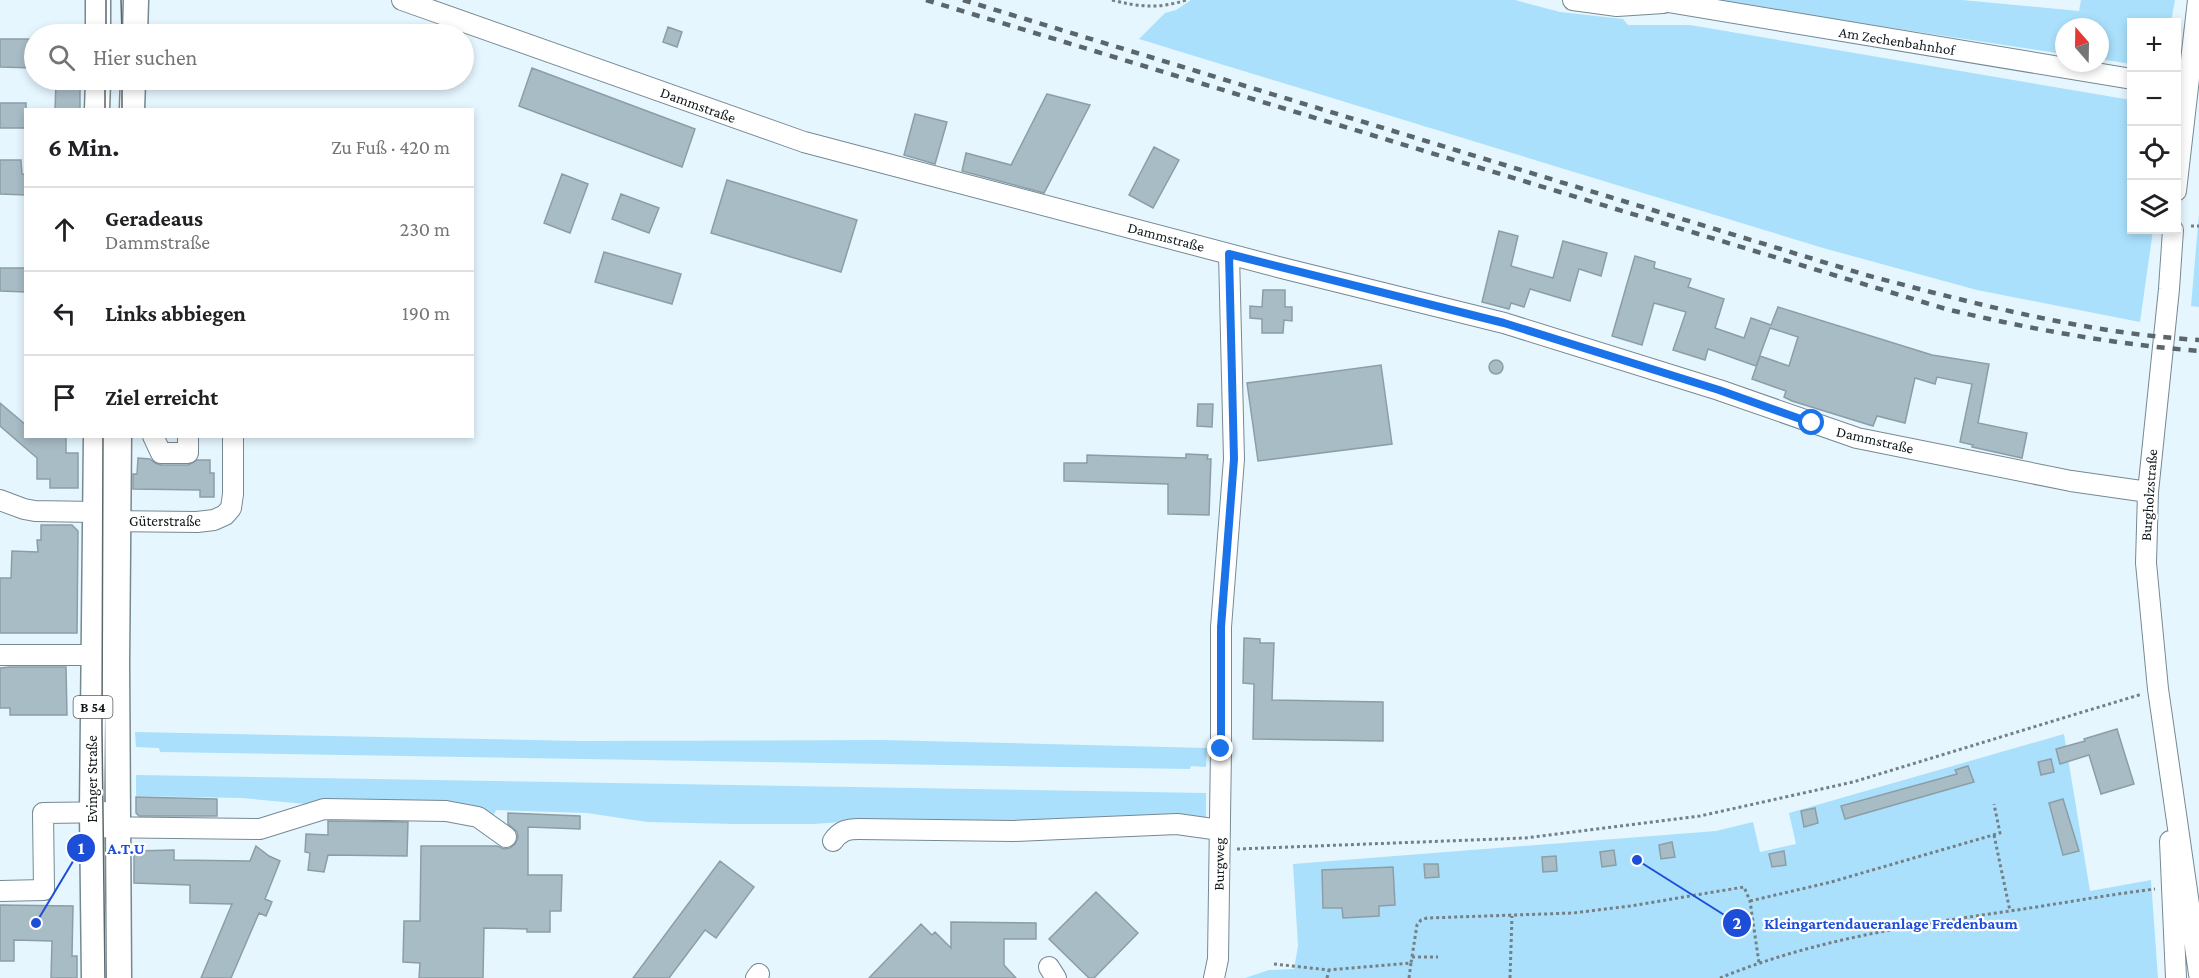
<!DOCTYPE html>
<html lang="de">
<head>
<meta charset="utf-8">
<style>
	body { margin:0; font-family:"Crimson Pro",serif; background:#f6f6f6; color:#202124 }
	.controls { position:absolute; right:18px; top:18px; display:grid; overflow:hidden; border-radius:0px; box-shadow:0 3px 9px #0003 }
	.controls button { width:54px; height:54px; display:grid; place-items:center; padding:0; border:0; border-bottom:2px solid #e0e0e0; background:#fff; color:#202124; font:30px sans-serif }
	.compass { position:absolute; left:2055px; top:18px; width:54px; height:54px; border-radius:50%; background:#fff; box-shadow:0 3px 9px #0003; rotate:340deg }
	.stop { position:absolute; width:18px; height:18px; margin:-14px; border:4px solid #1a73e8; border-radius:50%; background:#fff }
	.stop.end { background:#1a73e8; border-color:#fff; box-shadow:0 2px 6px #0008 }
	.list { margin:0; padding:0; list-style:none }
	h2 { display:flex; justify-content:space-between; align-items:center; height:78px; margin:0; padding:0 24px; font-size:26px }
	h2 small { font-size:20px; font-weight:400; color:#757577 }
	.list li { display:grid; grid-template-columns:39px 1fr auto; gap:18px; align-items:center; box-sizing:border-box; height:84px; padding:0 24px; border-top:2px solid #e0e0e0 }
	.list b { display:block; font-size:22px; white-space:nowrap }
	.list p { margin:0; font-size:20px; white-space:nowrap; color:#757577 }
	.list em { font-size:20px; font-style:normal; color:#757577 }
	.icon { flex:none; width:33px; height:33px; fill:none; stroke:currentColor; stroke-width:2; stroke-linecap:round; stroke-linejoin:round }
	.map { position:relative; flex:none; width:2199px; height:978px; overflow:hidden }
	.search { position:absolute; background:#fff; box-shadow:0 3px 9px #0003; left:24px; top:24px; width:450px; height:66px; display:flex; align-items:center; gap:15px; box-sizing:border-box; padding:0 21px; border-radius:33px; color:#757577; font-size:22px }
	.panel { position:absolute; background:#fff; box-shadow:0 3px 9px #0003; left:24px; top:108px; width:450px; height:330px; border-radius:0px }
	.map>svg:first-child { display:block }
</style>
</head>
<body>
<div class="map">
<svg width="2199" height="978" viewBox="0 0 2199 978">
	<rect width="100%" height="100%" fill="#e5f6ff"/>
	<!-- green -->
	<path fill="#aae0fc" d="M1191 0H1515L1560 12 1623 19 1628 25H1690L2131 100 2132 230H2153L2140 322 1977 290 1823 248 1139 39 1165 13 1176 10Z
		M1720 0H1962L2079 11 2081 0H2175L2171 22H2132L2131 64 2100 59V27H2064V54L1720 2Z
		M2199 214V307L2191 306Z
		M135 732 578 741 882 740 1207 748 1206 767 1191 766 1190 769 160 752 159 748 136 747Z
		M2064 734 2090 891 2151 880 2158 978H1245L1269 970 1294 969 1298 946 1293 864 1716 831 1753 822 1760 852 1796 844 1789 813Z
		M136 775 1206 793V816L1205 819 1012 826 855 821 814 824H735L647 822 587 813 496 810 493 817 455 807 306 804 242 798 136 796Z"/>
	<!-- building -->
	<path fill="#a8bcc6" stroke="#8b9ea8" stroke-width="1.5" d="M668 27 682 32 677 47 663 42Z
		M0 39H34V68L0 67Z
		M532 68 695 129 682 167 519 106Z
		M56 82H80V110H55Z
		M1047 94 1090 105 1044 193 962 171 966 153 1011 165Z
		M0 103H26V128H0Z
		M915 114 947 122 935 164 904 155Z
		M1154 147 1179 160 1153 208 1129 195Z
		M0 160H21L22 174 26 175V195L0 194Z
		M562 174 588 184 570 233 544 223Z
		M727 180 857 220 841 272 711 233Z
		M621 194 659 208 649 233 612 219Z
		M1499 231 1518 236 1511 266 1553 278 1563 241 1607 253 1601 276 1579 269 1570 301 1530 289 1524 307 1511 303 1509 309 1482 302Z
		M604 252 681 274 672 304 595 282Z
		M1635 256 1655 262 1654 268 1691 279 1688 287 1724 299 1715 328 1744 338 1751 318 1771 325 1778 307 1932 355 1989 364 1978 423 2027 433 2022 458 1972 447 1973 445 1960 442 1972 384 1937 377 1935 384 1915 378 1905 423 1877 416 1873 426 1792 401 1784 397 1786 391 1752 379 1760 356 1789 366 1798 337 1770 328 1756 366 1708 349 1705 360 1673 350 1686 312 1654 303 1642 345 1612 336Z
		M0 268H26V292L0 291Z
		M1263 290H1285V307H1292V321L1284 320 1283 333H1262V319L1250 318V306L1262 307Z
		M1489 367a7 7 0 1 1 14 0a7 7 0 1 1-14 0Z
		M1381 365 1392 444 1258 461 1247 383Z
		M0 403 26 425V436H66V453H78V488H50V479H37V458L0 426Z
		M1198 404H1213L1212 427 1197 426Z
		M1186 454 1208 455 1207 459H1211L1209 515 1168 514V484L1064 481V463H1087V455L1186 458Z
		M138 458 150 459 155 463 161 465H188L197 460H210V473H214V497H200V490L133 489V474H137Z
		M41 525H72L78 531 77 633H0V578H11L12 551 38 552 37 540H41Z
		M1244 638 1260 639V643H1274L1272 700 1383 702V741L1253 739 1254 684 1243 683Z
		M10 667H66L67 715H10V708H0V668Z
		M2117 729 2134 784 2101 794 2089 755 2060 764 2056 749 2085 741 2084 739Z
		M2051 759 2054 772 2041 775 2038 762Z
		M1968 766 1974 782 1845 819 1841 806 1957 774 1955 770Z
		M136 797 217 799V816H139L136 813Z
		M2063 799 2079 851 2063 855 2049 803Z
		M1815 808 1818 823 1804 827 1801 811Z
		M508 813 580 816V829L528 827V875H562L561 911H550V932H527V929L484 928 483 978H419L420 963 403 962 404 921H420L421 846H497L504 849 510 848 515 844 518 838 517 832 508 824Z
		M328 821 408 822 407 856 328 855 324 872 308 870 310 853 305 852 306 834 328 835Z
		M1672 842 1675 857 1661 859 1659 845Z
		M256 846 269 856 280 861 265 899 272 902 266 916 259 913 231 978H201L232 904 190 903V885L134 883V851L174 850V860L250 861Z
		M1614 850 1616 865 1602 867 1600 852Z
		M1784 851 1786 865 1772 867 1769 854Z
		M1556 856 1557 871 1543 872 1542 857Z
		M720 861 754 887 716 938 705 930 669 978H633Z
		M1424 864H1438L1439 877 1425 878Z
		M1393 867 1395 905 1379 906V916L1343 918 1342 908H1323L1322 870Z
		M1096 892 1138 933 1094 978H1089L1049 939Z
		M0 905 73 906 72 956H77V978H51L52 941 14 940V961H0Z
		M951 922 1036 923V939H1004V965L1016 978H869L921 924 932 935 935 932 951 948Z"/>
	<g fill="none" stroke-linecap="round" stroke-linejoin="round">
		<defs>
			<path id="minor" d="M402 0 804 142 1282 268 1504 323 1719 390 1857 438 2071 481 2148 492
				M1573 0 1617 6 1663 3
				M1656 0 2132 79
				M2176 191 2198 0
				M2173 230 2169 289 2148 492 2146 563 2158 689 2199 974
				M153 436 161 453H188V436
				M0 500 24 509 35 511 95 512
				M106 521 197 522 214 520 225 515 231 508 233 494V436
				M0 655H109
				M92 827 260 829 324 809 446 811 478 817 506 837
				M833 841C840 831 847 829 859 829L1013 831 1177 824 1220 830
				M2170 841 2176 978
				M0 891 44 890 43 813 118 812
				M1049 967 1056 978
				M756 978 759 974
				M1214 978 1218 959 1221 749V627L1234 459 1229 254"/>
			<path id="major" d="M98 34V0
				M135 34 136 0
				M97 110 98 80
				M132 110 133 80
				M94 978 92 812 96 436
				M119 978 117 664 119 436"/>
		</defs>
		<!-- minor casing -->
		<use href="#minor" stroke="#768993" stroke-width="22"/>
		<!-- major casing -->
		<use href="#major" stroke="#768993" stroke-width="27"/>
		<!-- path -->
		<path stroke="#748086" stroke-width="3" stroke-dasharray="3 3" stroke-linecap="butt" d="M1112 0C1139 7 1159 9 1186 0
			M2191 226H2199
			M1994 835 2010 911
			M1237 849 1525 838 1700 816 1853 782 2142 694
			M1750 901 1831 882 2000 833 1994 804
			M1412 957H1438
			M1274 964 1329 970 1411 963 1417 925 1421 920 1427 918 1573 913 1630 906 1744 887 1750 901 1759 963
			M1327 978 1329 970
			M1409 978 1411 963
			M1510 978 1512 916
			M1720 978C1812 940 1912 925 2010 911 2058 904 2106 895 2155 889"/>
		<!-- minor -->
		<use href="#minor" stroke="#fff" stroke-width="20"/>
		<!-- major -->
		<use href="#major" stroke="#fff" stroke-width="24"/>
		<!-- tram -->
		<path stroke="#5b666b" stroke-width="1.5" d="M121 0 122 34
			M106 34V0
			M105 110V80
			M122 110V80
			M103 436 102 730 105 978"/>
		<!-- rail -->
		<path stroke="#5b666b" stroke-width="4.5" stroke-dasharray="8 8" stroke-linecap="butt" d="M926 0 1946 309C2029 329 2113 344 2199 351
			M963 0 1866 275C1976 304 2085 333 2199 340"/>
	</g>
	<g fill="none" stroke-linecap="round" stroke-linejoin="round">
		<!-- route -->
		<path stroke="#1a73e8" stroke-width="8" d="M1221 749V627L1234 459 1229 254 1504 323 1719 390 1812 423"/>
	</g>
	<g text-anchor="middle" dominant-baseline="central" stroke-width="4.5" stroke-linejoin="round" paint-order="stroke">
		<!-- shield labels -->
		<rect fill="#fff" stroke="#565c5e" stroke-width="1.5" x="73.5" y="696" width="39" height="22" rx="4.5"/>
		<g font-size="14" font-weight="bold" fill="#0e1619">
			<text x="93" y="707">B 54</text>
		</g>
		<!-- street labels -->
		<g font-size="15" fill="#0e1619" stroke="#fff">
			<text transform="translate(1897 41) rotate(9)">Am Zechenbahnhof</text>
			<text transform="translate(698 105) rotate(20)">Dammstraße</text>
			<text transform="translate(1166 237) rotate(15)">Dammstraße</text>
			<text transform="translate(1875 440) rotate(13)">Dammstraße</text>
			<text transform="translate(2149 495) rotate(-86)">Burgholzstraße</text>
			<text x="165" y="521">Güterstraße</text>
			<text transform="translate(92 779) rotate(-90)">Evinger Straße</text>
			<text transform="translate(1219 864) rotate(-89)">Burgweg</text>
		</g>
	</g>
	<!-- callouts -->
	<path fill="none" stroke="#1d4ed8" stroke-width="2" d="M36 923L81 848M1637 860L1737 923"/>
	<g fill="#1d4ed8" stroke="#fff" stroke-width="2">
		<circle cx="36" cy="923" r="6"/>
		<circle cx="1637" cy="860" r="6"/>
		<circle cx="81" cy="848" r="15"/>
		<circle cx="1737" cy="923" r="15"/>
	</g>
	<g font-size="18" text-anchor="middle" font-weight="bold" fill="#fff">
		<text x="81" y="854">1</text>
		<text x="1737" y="929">2</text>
	</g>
	<g font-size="16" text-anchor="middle" font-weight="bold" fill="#1d4ed8" stroke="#fff" stroke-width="4.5" stroke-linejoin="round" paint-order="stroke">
		<text x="126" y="854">A.T.U</text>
		<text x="1891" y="929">Kleingartendaueranlage Fredenbaum</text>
	</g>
</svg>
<div class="controls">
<button>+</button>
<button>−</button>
<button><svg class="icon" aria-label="locate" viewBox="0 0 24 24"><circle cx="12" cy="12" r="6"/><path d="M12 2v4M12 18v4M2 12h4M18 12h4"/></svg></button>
<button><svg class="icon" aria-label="layers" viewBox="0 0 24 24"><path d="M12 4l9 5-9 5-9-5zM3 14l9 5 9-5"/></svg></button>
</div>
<svg class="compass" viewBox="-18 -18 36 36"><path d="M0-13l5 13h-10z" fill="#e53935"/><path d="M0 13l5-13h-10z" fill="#757577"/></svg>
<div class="stop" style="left:1812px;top:423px"></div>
<div class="stop end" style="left:1221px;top:749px"></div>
<div class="search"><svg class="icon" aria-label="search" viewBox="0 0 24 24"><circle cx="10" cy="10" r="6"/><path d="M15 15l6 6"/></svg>Hier suchen</div>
<section class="panel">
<h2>6 Min.<small>Zu Fuß · 420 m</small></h2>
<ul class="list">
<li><svg class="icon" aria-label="ahead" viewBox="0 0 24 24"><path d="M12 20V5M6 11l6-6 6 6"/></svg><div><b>Geradeaus</b><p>Dammstraße</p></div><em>230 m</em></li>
<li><svg class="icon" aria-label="left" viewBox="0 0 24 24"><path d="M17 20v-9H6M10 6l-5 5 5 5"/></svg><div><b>Links abbiegen</b></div><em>190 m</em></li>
<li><svg class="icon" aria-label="arrive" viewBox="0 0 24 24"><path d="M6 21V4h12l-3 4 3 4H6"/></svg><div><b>Ziel erreicht</b></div></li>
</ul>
</section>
</div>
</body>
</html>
